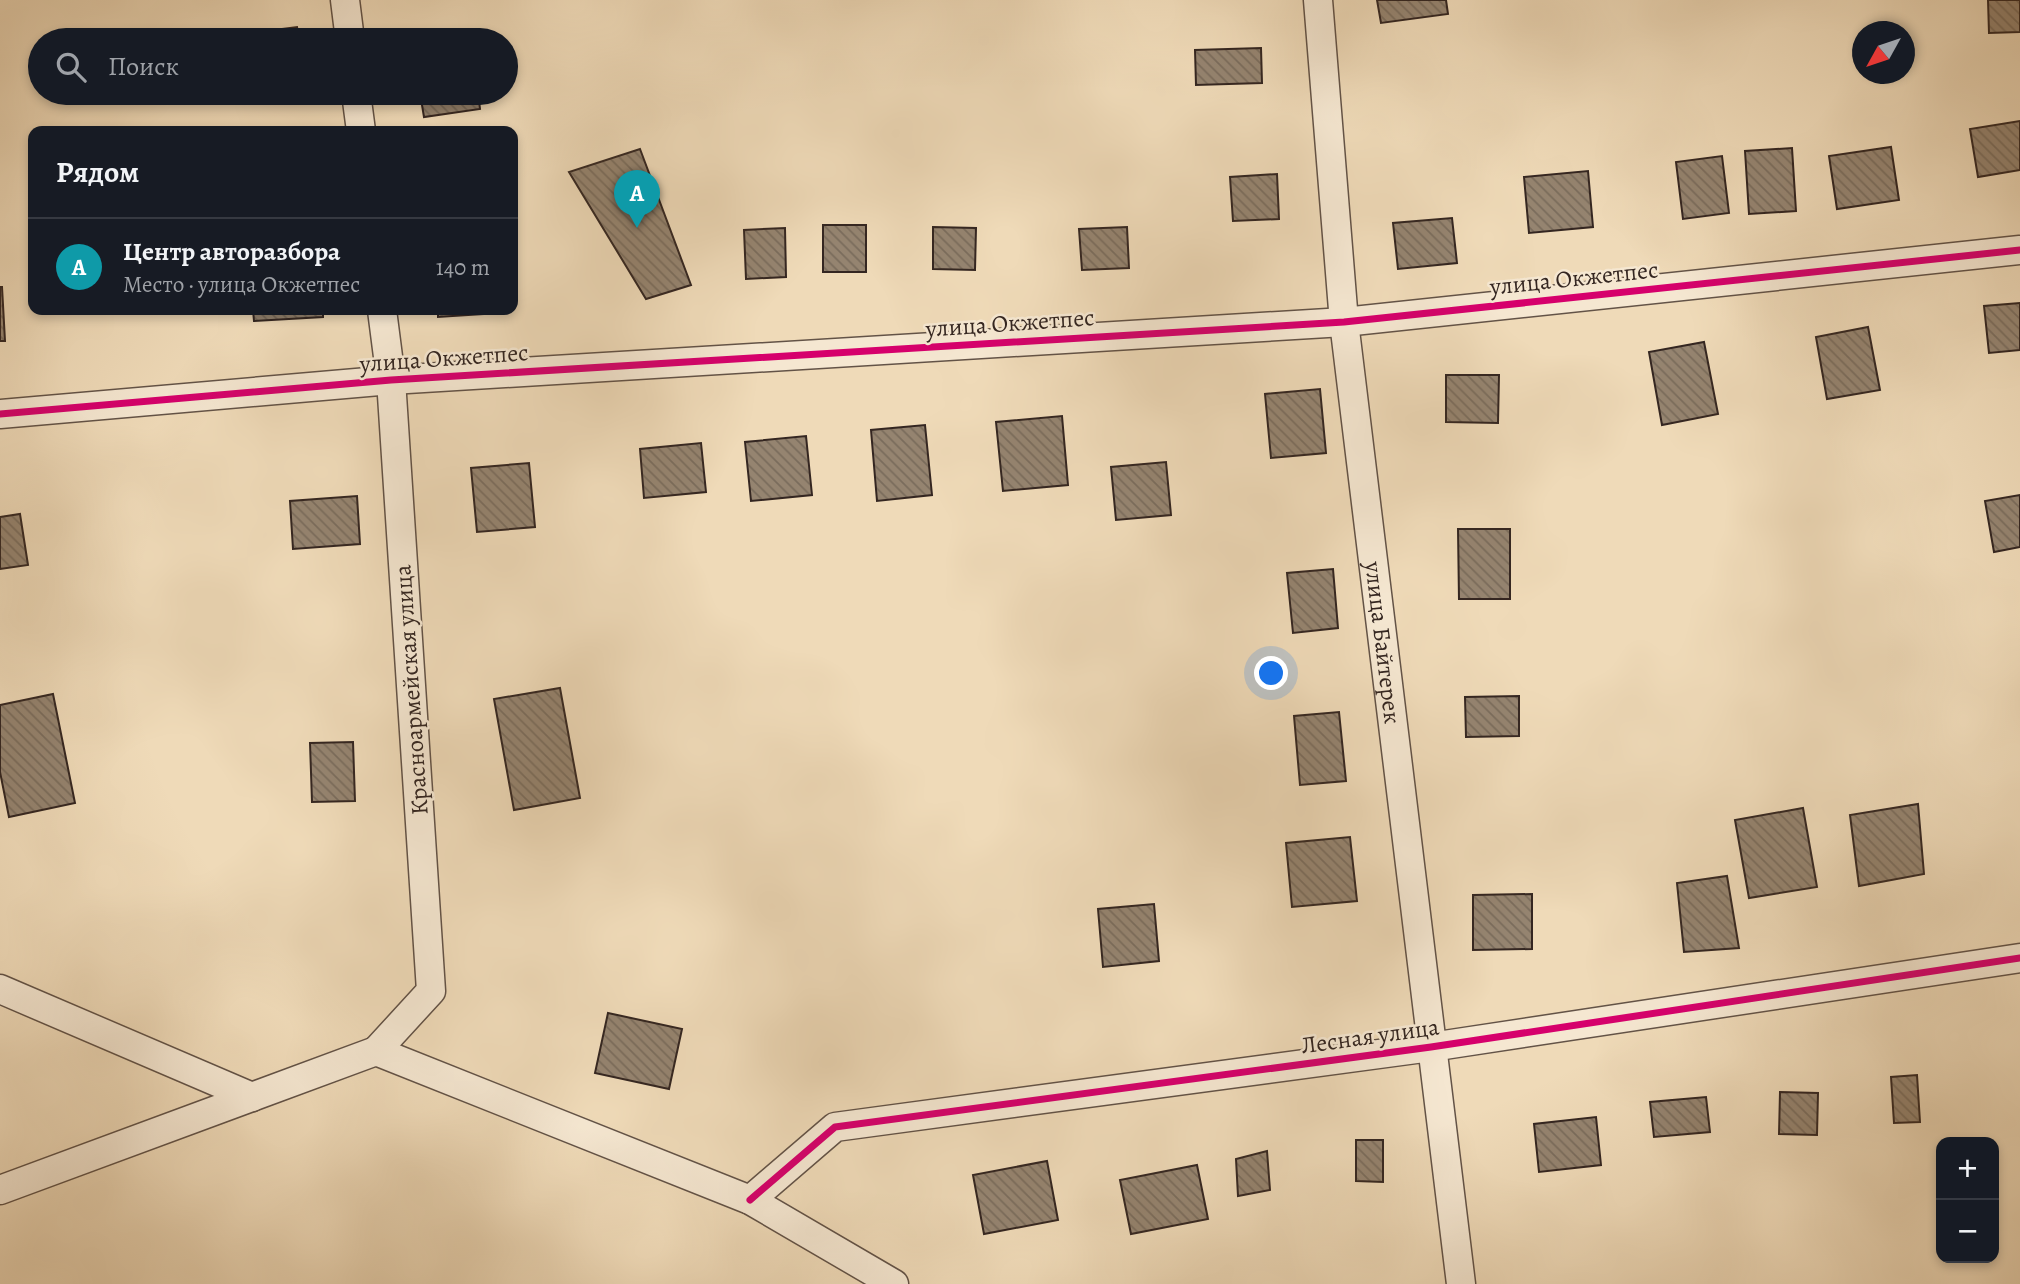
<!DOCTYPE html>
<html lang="ru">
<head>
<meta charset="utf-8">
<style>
	body { margin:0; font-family:Alegreya,serif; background:#242831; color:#f1f3f6 }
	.controls { position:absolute; right:21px; bottom:21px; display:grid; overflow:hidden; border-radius:14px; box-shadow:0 4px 10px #0003 }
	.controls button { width:63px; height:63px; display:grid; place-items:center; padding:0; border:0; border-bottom:2px solid #363941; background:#171b24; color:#f1f3f6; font:35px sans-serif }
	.compass { position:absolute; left:1852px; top:21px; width:63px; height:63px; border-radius:50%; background:#171b24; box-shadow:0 4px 10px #0003; rotate:230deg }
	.you { position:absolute; left:1272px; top:674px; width:24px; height:24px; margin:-18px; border:5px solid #fff; border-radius:50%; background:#1a73e8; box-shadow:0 0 0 10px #1a73e833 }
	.badge { display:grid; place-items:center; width:46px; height:46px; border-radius:50%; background:#0b8043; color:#fff; font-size:23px; font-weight:700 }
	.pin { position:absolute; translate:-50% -58px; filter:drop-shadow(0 2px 4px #0008) }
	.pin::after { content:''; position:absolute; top:37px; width:24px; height:21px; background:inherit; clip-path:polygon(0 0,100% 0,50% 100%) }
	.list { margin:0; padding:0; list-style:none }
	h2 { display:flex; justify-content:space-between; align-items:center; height:91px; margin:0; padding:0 28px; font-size:30px }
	h2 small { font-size:23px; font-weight:400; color:#9ea1a6 }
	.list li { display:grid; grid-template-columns:46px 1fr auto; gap:21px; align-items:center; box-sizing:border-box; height:98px; padding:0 28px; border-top:2px solid #363941 }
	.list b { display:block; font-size:26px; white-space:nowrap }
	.list p { margin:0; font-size:23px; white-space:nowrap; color:#9ea1a6 }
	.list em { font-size:23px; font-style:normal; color:#9ea1a6 }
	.icon { flex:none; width:38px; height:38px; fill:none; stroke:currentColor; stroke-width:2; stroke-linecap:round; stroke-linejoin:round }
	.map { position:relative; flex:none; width:2020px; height:1284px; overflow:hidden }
	.search { position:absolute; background:#171b24; box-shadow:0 4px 10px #0003; left:28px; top:28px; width:490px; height:77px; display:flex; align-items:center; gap:18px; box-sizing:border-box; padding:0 24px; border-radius:38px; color:#9ea1a6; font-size:26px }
	.panel { position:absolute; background:#171b24; box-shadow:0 4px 10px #0003; left:28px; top:126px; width:490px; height:189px; border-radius:14px }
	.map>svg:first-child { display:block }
</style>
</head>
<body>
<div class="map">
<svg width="2020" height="1284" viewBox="0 0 2020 1284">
	<defs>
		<pattern id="building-back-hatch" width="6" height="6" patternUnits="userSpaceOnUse" patternTransform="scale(1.75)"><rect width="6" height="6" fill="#958470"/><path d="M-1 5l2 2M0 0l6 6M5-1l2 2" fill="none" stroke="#7a6c5c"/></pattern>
	</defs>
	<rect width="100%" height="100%" fill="#efdab8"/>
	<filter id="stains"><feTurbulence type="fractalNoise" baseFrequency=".00286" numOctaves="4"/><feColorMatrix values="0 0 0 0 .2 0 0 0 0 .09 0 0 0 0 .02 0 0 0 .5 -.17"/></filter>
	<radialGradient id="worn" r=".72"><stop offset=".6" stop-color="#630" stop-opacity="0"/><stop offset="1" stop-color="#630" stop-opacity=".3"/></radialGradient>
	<!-- building -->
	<path fill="url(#building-back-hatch)" stroke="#342621" stroke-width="2" d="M1377 0H1446L1448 14 1381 23Z
		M1988 0H2020V32L1989 33Z
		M297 27 299 40H228L227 36Z
		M1261 48 1262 83 1196 85 1195 50Z
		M420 93H478L480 109 424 117Z
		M2020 121V170L1978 177 1970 129Z
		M1891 147 1899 200 1837 209 1829 156Z
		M1792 148 1796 211 1749 214 1745 151Z
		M640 149 691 285 646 299 569 172Z
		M1722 156 1729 213 1683 219 1676 162Z
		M1588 171 1593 227 1529 233 1524 177Z
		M1277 174 1279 219 1233 221 1230 177Z
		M1452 218 1457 263 1398 269 1393 223Z
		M823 225H866V272H823Z
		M933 227 976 228 975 270 933 269Z
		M1127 227 1129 268 1082 270 1079 229Z
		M785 228 786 277 746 279 744 230Z
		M0 287H2L5 341H0Z
		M2020 303V350L1989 353 1984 306Z
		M253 310H323V317L254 321Z
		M438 310H483V314L438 317Z
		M1868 327 1880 390 1827 399 1816 337Z
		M1704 342 1718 414 1662 425 1649 352Z
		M1446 375H1499L1498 423 1446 422Z
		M1320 389 1326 453 1271 458 1265 394Z
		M1062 416 1068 485 1003 491 996 422Z
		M925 425 932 495 877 501 871 430Z
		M806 436 812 495 751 501 745 442Z
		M701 443 706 492 644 498 640 449Z
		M1166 462 1171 515 1116 520 1111 467Z
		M529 463 535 527 477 532 471 468Z
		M2020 495V547L1994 552 1985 501Z
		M357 496 360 544 293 549 290 501Z
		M20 514 28 565 0 569V517Z
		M1458 529H1510V599H1459Z
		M1333 569 1338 628 1293 633 1287 573Z
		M560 688 580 798 514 810 494 699Z
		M53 694 75 803 9 817 0 772V705Z
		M1519 696V736L1466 737 1465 697Z
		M1339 712 1346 781 1300 785 1294 716Z
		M353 742 355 801 312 802 310 743Z
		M1918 804 1924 874 1859 886 1850 815Z
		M1803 808 1817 887 1749 898 1735 820Z
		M1350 837 1357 901 1292 907 1286 843Z
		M1727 876 1739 948 1684 952 1677 883Z
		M1532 894V949L1473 950V895Z
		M1154 904 1159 961 1103 967 1098 909Z
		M608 1013 682 1029 669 1089 595 1073Z
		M1917 1075 1920 1122 1894 1123 1891 1077Z
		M1780 1092 1818 1093 1817 1135 1779 1134Z
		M1706 1097 1710 1132 1654 1137 1650 1102Z
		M1596 1117 1601 1165 1539 1172 1534 1124Z
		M1356 1140H1383V1182L1356 1181Z
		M1267 1151 1270 1190 1238 1196 1236 1159Z
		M1047 1161 1058 1220 984 1234 973 1175Z
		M1197 1165 1208 1219 1131 1234 1120 1180Z"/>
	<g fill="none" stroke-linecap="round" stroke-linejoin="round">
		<defs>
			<g id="minor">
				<path d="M345 0 350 40"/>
				<path id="s1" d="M1318 0 1344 322 1461 1284"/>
				<path d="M356 93 361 131"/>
				<path d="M0 414 391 380 1344 322 2020 250"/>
				<path d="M0 989 252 1097"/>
				<path d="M376 1051 431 991 391 380 382 310"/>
				<path d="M0 1190 376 1051 750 1200 894 1284"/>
				<path d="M750 1200 835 1127 1431 1047 2020 958"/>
			</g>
		</defs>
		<!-- minor casing -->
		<use href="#minor" stroke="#635347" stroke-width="31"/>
		<!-- minor -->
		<use href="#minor" stroke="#f5e7d1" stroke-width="28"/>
		<defs>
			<path id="cycleway" d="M0 414 391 380 1344 322 2020 250
				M750 1200 835 1127 1431 1047 2020 958"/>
		</defs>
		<!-- cycleway casing -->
		<use href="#cycleway" stroke="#f5e7d1" stroke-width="11"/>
		<!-- cycleway -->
		<use href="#cycleway" stroke="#d6006c" stroke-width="7"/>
	</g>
	<g text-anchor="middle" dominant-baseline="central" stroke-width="5" stroke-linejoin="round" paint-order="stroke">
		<!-- street labels -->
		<g font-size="24" fill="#342621" stroke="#f5e7d1">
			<text transform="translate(1574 278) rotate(-6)">улица Окжетпес</text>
			<text transform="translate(1010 323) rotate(-4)">улица Окжетпес</text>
			<text transform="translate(444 358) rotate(-4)">улица Окжетпес</text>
			<text stroke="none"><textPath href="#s1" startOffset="646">улица Байтерек</textPath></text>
			<text transform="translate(411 690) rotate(-94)">Красноармейская улица</text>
			<text transform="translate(1370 1036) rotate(-8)">Лесная улица</text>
		</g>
	</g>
	<rect width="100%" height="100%" filter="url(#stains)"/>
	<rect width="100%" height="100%" fill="url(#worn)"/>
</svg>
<div class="controls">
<button>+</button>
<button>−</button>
</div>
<svg class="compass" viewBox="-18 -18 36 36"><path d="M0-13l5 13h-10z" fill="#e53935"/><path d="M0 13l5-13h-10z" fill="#9ea1a6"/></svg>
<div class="you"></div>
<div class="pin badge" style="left:637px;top:228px;background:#0f9aa8">A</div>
<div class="search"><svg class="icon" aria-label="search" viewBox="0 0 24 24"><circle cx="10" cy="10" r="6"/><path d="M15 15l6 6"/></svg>Поиск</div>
<section class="panel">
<h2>Рядом<small></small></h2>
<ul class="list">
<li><span class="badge" style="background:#0f9aa8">A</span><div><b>Центр авторазбора</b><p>Место · улица Окжетпес</p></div><em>140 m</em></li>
</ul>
</section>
</div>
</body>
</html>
